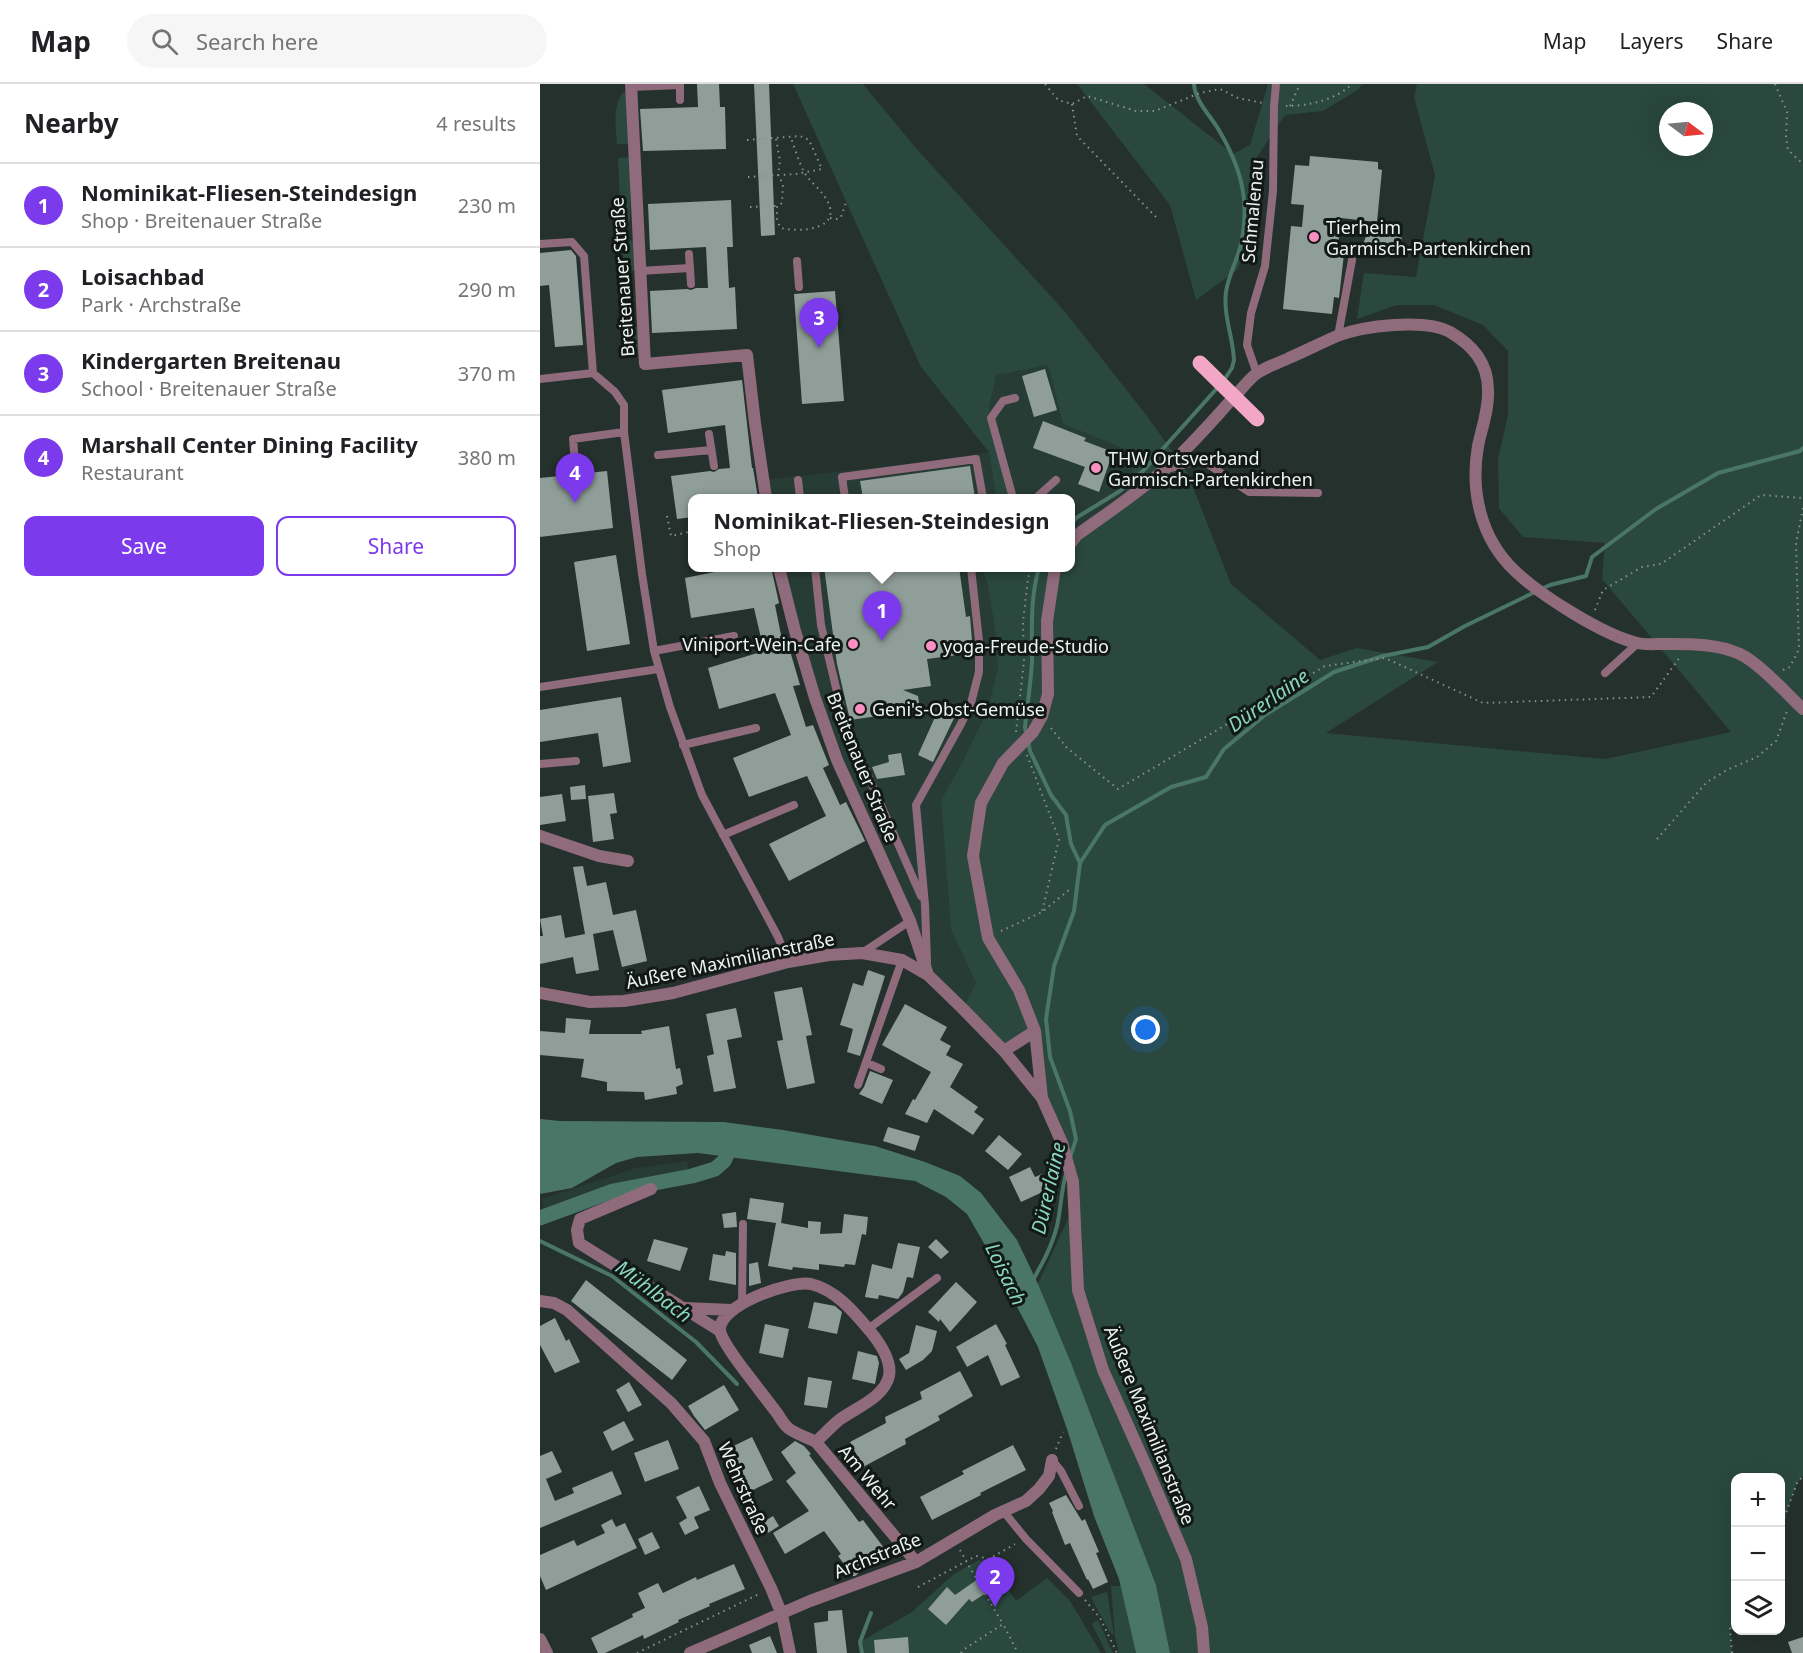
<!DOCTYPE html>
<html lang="en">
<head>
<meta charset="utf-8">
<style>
	body { margin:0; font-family:"Noto Sans",sans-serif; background:#f6f6f6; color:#202124 }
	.controls { position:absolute; right:18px; bottom:18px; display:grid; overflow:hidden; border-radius:12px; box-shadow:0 6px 24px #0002 }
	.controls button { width:54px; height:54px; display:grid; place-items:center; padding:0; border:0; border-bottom:2px solid #e0e0e0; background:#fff; color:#202124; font:30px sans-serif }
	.compass { position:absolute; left:1119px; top:18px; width:54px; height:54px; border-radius:50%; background:#fff; box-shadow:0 6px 24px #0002; rotate:106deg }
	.you { position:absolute; left:606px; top:946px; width:21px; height:21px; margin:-15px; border:4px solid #fff; border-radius:50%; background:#1a73e8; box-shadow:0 0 0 9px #1a73e833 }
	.badge { display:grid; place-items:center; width:39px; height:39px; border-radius:50%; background:#7c3aed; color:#fff; font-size:20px; font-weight:700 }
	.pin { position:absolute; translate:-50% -50px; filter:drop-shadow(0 2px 3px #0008) }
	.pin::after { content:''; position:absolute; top:32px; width:21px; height:18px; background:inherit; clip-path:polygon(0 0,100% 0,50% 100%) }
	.popup { position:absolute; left:148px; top:410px; width:387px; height:78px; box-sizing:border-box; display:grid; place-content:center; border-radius:12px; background:#fff; filter:drop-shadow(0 2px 4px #0005); font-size:20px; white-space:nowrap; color:#757577 }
	.popup b { font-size:22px; color:#202124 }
	.popup::after { content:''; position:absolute; left:50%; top:100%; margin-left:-12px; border:12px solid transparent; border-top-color:#fff }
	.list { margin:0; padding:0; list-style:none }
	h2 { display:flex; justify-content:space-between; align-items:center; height:78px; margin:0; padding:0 24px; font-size:26px }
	h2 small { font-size:20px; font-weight:400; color:#757577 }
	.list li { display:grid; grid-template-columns:39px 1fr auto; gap:18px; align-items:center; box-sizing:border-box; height:84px; padding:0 24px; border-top:2px solid #e0e0e0 }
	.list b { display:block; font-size:22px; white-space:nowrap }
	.list p { margin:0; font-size:20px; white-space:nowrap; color:#757577 }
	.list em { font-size:20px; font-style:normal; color:#757577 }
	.actions { display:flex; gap:12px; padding:18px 24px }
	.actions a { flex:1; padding:14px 0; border:2px solid #7c3aed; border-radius:12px; text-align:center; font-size:21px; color:#7c3aed }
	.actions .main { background:#7c3aed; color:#fff }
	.icon { flex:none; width:33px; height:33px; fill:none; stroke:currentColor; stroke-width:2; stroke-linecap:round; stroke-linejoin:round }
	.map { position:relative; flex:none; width:1263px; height:1569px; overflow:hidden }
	header { display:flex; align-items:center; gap:36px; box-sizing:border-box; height:84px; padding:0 30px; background:#fff; border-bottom:2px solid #e0e0e0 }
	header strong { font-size:28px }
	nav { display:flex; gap:33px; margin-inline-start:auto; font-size:21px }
	.search { width:420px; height:54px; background:#f6f6f6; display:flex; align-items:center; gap:15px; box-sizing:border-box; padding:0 21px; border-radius:33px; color:#757577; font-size:22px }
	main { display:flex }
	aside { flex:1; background:#fff }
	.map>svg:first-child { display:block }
</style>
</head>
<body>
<header>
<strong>Map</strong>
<div class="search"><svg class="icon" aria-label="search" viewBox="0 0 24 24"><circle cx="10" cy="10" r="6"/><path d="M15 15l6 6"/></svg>Search here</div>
<nav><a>Map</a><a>Layers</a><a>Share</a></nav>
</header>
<main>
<aside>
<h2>Nearby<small>4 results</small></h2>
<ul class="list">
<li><span class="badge">1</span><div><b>Nominikat-Fliesen-Steindesign</b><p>Shop · Breitenauer Straße</p></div><em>230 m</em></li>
<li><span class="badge">2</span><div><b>Loisachbad</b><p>Park · Archstraße</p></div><em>290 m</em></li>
<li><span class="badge">3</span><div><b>Kindergarten Breitenau</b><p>School · Breitenauer Straße</p></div><em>370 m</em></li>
<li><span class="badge">4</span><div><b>Marshall Center Dining Facility</b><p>Restaurant</p></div><em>380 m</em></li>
</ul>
<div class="actions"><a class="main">Save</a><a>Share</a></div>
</aside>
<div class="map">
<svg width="1263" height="1569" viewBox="0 0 1263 1569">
	<rect width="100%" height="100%" fill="#25312d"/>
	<!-- built -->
	<path fill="#283c36" d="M508 281 523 340 597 370 583 417 531 459V414H473L449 324 455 291Z
		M449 368 456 414H226L223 396 394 377Z
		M239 484H441L448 502 455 545 458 584 447 627 422 679 401 716 411 846 436 899 423 925 388 891 297 676Z
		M147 1077 150 1098 105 1101 8 1136 2 1115 96 1084Z"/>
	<!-- green -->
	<path fill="#2a483e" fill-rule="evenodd" d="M253 0H323L374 62 526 229 607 332 647 388 691 500 780 576 817 564 898 578 786 649 1065 675 1191 648 1062 495 1065 459 983 453 959 424 958 375 968 331V267L943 241 894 221H857L817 235 824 189 876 193 895 91 874 13 877 0H1263V1392L1257 1399 1241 1445 1240 1394H1196V1536L1190 1546 1192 1569H630L616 1501 590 1436 553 1335 498 1200 534 1122 533 1098 502 1014 495 948 464 967 423 925 436 899 411 846 401 716 422 679 447 627 458 584 455 545 448 502 442 484H531V459L583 417 597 370 523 340 508 281 456 291 449 324 473 414H456L449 368 381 283ZM1128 27H1164V63H1128Z
		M537 0H604L693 70 710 61 728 0H822L818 6 783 27 745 31 715 76V142L697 186 656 216 630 121Z
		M83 8 90 10 91 60H77C76 42 72 24 83 8Z
		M91 73 90 136 87 139 81 140 78 74Z
		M93 157 95 187H84L82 158Z
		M98 243 100 269 90 274 88 244Z
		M439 1476 451 1480 476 1517 507 1494 530 1517 561 1569H322L320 1558 372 1528 414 1490Z
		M571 1502H581L596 1569H579L575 1553Z
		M567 1508 574 1551 569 1547 551 1513Z
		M558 1536 573 1569H566L552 1540Z"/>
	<!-- water -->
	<path fill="#4a7668" d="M0 1035 20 1037 184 1038 243 1046 335 1062 385 1078 420 1092 441 1109 477 1156 498 1200 531 1279 616 1501 630 1569H596L579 1495 554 1432 527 1345 498 1263 445 1161 427 1130 406 1113 375 1097 158 1069 97 1073 76 1079 32 1104 0 1110Z"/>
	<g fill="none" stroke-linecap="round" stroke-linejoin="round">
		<!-- stream -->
		<path stroke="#4a7668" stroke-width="4" d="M654 0C655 18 672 33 680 48 691 67 700 87 703 108 706 125 704 147 700 164 696 178 688 193 686 208 683 231 693 253 694 276L692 284 684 296
			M531 440 536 434 580 407 603 387 679 302
			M1001 505 1010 501 1046 492 1052 473 1116 425 1178 389 1260 367 1263 364
			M486 649 485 643C487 622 491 599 492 577 492 546 490 514 499 484
			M488 657 490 667 511 711 526 731 531 760 540 779
			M530 1074 536 1055 530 1027 510 973 506 935 514 882 534 827 540 779 565 741 631 703 666 693 684 665 725 631 794 588 843 572 888 563 925 542 995 508
			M0 1157 72 1192 156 1258 197 1300
			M493 1196C503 1178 512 1162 517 1142 521 1125 521 1107 526 1090
			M322 1569 320 1558 331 1529"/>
		<!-- canal -->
		<path stroke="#4a7668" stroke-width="15" d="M0 1134 73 1107 152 1092 175 1085 184 1077 189 1067"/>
	</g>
	<!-- building -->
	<path fill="#909e99" d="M157 0H179L180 23H185L186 65 103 67 100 25 158 23Z
		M214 0H229L235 151 221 152Z
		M770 72 838 78V85L842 86 837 138 801 134 798 161H805L799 214 794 213 792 230 743 225 751 142 762 143 764 121 751 120 755 81 769 82Z
		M191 116 193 163H187L189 204 195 203 197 245 112 249 110 207 147 205 151 206 156 204H168L166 163 110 166 108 120Z
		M831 140 862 154 853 174 823 160Z
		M31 166 36 172 43 261 15 263 9 201 0 202V169Z
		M295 207 304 317 262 320 254 210Z
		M505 285 517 326 494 333 482 292Z
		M202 296 212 384H213L218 414H153V433L137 435 131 392 170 387 174 388 179 385 190 384 185 341 128 349 122 306Z
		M503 337 546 354 544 357 573 368 559 408 538 400 545 383 493 364Z
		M430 382 435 414H323L320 397Z
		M67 387 73 444 0 453V394Z
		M76 471 90 560 47 567 34 478Z
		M199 483H231L239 519 235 521 243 561 248 560 260 601 253 602 266 643 273 641 289 681 283 684 300 721 306 718 325 757 249 797 229 760 286 732 267 692 209 713 193 674 251 651 235 609 179 625 168 584 224 567 214 524 151 534 145 494Z
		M284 483H419L426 533 430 532 433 569 387 575 391 602 363 606 378 612 380 626 310 636 297 580Z
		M81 613 91 678 63 683 58 649 0 658V626Z
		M400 622 416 630 393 678 378 671Z
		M361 669 365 691 337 695 332 683 349 678 348 671Z
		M45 701 46 715 31 716 30 703Z
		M74 709 77 729 70 730 74 755 53 758 48 712Z
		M22 710 26 737 0 741V713Z
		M43 782 47 802 66 798 73 831 96 826 107 877 82 883 73 846 53 850 59 886 36 890 33 873 0 880V852H3L0 835 21 831 25 854 45 850 33 783Z
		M328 886 345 892 320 972 307 968 313 945 300 941 313 899 323 902Z
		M262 903 272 951 266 952 275 999 247 1005 237 957 243 956 234 908Z
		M365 920 407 943 400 956 411 962 406 971 423 980 410 1003 438 1023 434 1028 444 1035 433 1051 394 1025 387 1039 365 1030 373 1015 375 1016 391 988 342 961Z
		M196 924 202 953 187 956 196 1004 174 1008 167 972 174 970 166 930Z
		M26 934 51 936 49 950H102L101 947 129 942 136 985 140 984 143 1000 136 1003 137 1010 105 1016 104 1008 67 1007V998L41 993 44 975 0 971V947L25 949Z
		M330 987 353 996 342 1020 319 1010 324 1003Z
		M348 1043 380 1052 375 1067 343 1057Z
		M459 1051 482 1070 468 1086 445 1067Z
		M490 1083 495 1093 502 1090 509 1105 481 1118 469 1093Z
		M210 1114 244 1119 241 1139 268 1144V1137L281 1138 280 1150 302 1149 304 1130 328 1133 326 1151 322 1150 315 1181 305 1180 304 1183 279 1180V1186L253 1183 252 1186 228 1182 236 1139 207 1135Z
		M196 1128 197 1143 184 1144 182 1130Z
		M114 1155 148 1164 140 1187 107 1177Z
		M396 1155 409 1168 401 1175 388 1163Z
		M358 1159 380 1163 373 1194 367 1193 363 1208 358 1215 339 1211 338 1215 325 1213 332 1180 352 1185Z
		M186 1167 196 1169V1201L169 1196 173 1170 185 1172Z
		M218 1178 221 1199 209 1202V1180Z
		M46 1196 147 1276 132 1296 31 1217Z
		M416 1198 437 1218 410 1248 400 1235 399 1238 388 1228Z
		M274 1218 295 1222 302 1228 297 1250 268 1244Z
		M15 1234 26 1257 29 1255 40 1278 15 1289 0 1261V1242Z
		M225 1240 249 1245 243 1274 219 1269Z
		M456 1240 467 1260 465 1261 480 1293 461 1302 448 1271 427 1283 416 1263Z
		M376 1241 397 1247 392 1267 383 1276 366 1286 359 1275 369 1269Z
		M318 1267 337 1272 339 1279 335 1300 312 1295Z
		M420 1287 433 1312 398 1332 400 1336 365 1355 366 1360 323 1383 310 1358 346 1339 345 1333 382 1315 380 1308Z
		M268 1293 292 1297 287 1324 264 1321Z
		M89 1298 102 1321 88 1328 76 1306Z
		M184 1301 199 1326 165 1346 154 1332 148 1322Z
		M84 1337 94 1356 72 1367 63 1348Z
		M212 1353 233 1396 205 1410 183 1367Z
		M128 1356 139 1385 105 1398 94 1369Z
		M255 1357 264 1362 271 1370 269 1371 319 1438 323 1436 347 1468 315 1492H313L298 1472 301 1470 284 1447 245 1470 233 1449 269 1427 246 1397 256 1389 241 1368Z
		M473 1361 486 1386 440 1409 441 1411 392 1436 380 1413 424 1390 422 1387Z
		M12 1367 22 1388 6 1395 15 1417 34 1409 32 1404 72 1387 82 1410 0 1444V1372Z
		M159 1402 170 1426 154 1433 159 1444 145 1451 139 1439 147 1434 136 1413Z
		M526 1411 542 1437 545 1435 559 1468 556 1469 568 1498 553 1505 548 1495 547 1496 530 1459 525 1461 512 1428 513 1427 509 1419Z
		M233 1432 239 1442 228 1449 222 1439Z
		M72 1435 76 1443 85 1439 97 1464 6 1506 0 1492V1471L34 1456 37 1462 65 1449 61 1441Z
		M112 1448 120 1464 105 1471 98 1455Z
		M194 1480 205 1505 169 1520 170 1522 138 1536 139 1538 104 1555 103 1551 65 1569H58L51 1554 93 1533 92 1530 105 1524 98 1509 118 1499 123 1509 156 1493 157 1496Z
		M451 1486 460 1500 432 1518 429 1515 406 1541 388 1525 407 1503 415 1511Z
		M302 1526 307 1569H277L274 1539 288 1537V1527Z
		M230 1552 237 1569H212L209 1561Z
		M368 1553 369 1569H335L334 1556Z
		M1263 1553V1569H1252L1248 1558Z"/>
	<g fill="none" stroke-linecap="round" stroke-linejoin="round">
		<!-- path -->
		<path stroke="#88928e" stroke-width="2" stroke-dasharray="1.5 4.5" stroke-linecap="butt" d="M505 0 518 16 532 20 547 12 596 27H615L660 9 680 5 698 14 723 19
			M1235 0 1247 28 1246 54 1248 66 1263 80
			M532 20 537 52 616 133
			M746 22C768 22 796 16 812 0
			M750 22 760 0
			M236 55 240 77 238 91 243 100 242 119 237 122V137L241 144C262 149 306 145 285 113 279 104 270 98 264 88 259 78 255 65 251 54
			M207 56 260 52 269 56 282 85 256 90 208 93
			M210 123 237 122
			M290 134 297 135 301 133 307 116
			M127 432 131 452 153 447
			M1055 526 1063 506 1102 483 1121 480 1221 411 1263 414
			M1243 586 1250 583 1259 565 1256 459 1263 424
			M511 644 527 664 578 705 785 582 845 574 943 619 1111 613 1140 573
			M476 648 484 577 483 538 488 494 491 484
			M487 671 519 755 502 828
			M1117 755 1167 698 1189 685 1217 673 1236 657 1247 627
			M461 847 502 828 529 806
			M516 1365 523 1348
			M1240 1445 1257 1399 1263 1392
			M420 1466 437 1496
			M378 1503 436 1472 449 1475 475 1460
			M445 1510 463 1540
			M545 1516 560 1534 577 1569
			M97 1569 219 1510
			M421 1569 423 1566 463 1540 478 1569
			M1192 1569 1190 1545 1196 1536"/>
		<!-- lane -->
		<path stroke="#906b7b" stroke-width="8" d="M140 0V16
			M91 3 140 1
			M0 160 32 158 44 172 53 289 75 308 84 321V348L102 490 114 567 130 623 162 711 238 853 248 878
			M149 170 151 200
			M257 177 259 203
			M99 187 150 184
			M798 252 812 176
			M717 290 707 261 711 229 725 182 733 107 734 22 736 0
			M0 295 53 289
			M169 350 174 382
			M118 371 171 366
			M35 379 33 355 84 348
			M626 385 662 376 709 408 778 409
			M258 396 260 414
			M305 414 302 393 436 375 443 414
			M473 414 451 334 463 317 475 314
			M496 414 516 396
			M275 484 281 541 304 637 381 812
			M114 567 194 552
			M1065 589 1098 559
			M0 603 118 585
			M143 661 216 644
			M0 680 36 677
			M183 751 254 721
			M322 869 370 837
			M387 878 385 821 376 721 421 640 431 619 439 588V557L431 484
			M327 979 341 985
			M318 1001 362 876
			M202 1220 203 1140
			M328 1245 397 1194
			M512 1376 521 1387 539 1422
			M464 1428 486 1455 539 1509"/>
		<!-- street -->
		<path stroke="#906b7b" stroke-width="12" d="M91 0 105 280 207 271 215 339 226 414
			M531 459 537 451C566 430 598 409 625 385 650 363 672 337 694 313 701 306 708 296 716 290 725 283 739 279 749 274 765 267 781 259 797 252 823 242 885 234 910 248 932 261 948 278 948 306 949 325 942 343 938 362 930 408 941 455 975 487 1000 511 1063 551 1097 559 1105 561 1115 560 1123 560 1149 560 1176 559 1200 570 1219 579 1247 610 1263 625
			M239 484 255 547 275 614 297 676 370 837 388 891
			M0 752 59 772 88 777
			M0 909 50 918 84 917 133 909 248 878 289 871 322 869 362 876 388 891 423 925 464 967 502 1014 522 1059 533 1098 538 1206 563 1286 607 1384 646 1475 662 1543 664 1569
			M464 967 495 947
			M502 1014 495 947 479 906 448 854 433 772 441 719 463 679 493 648 502 632 508 610 507 537 515 484
			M111 1105 40 1135 37 1146 39 1159 180 1247
			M0 1217 14 1219 27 1226 131 1319 164 1357 180 1399 231 1504 242 1531 250 1569
			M145 1224 192 1226
			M276 1358C268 1354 259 1351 251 1346 245 1343 241 1335 237 1329 226 1315 215 1300 204 1286 198 1278 182 1256 180 1247 177 1221 251 1196 271 1200 296 1206 314 1228 330 1247 339 1258 352 1277 349 1292 344 1314 315 1324 299 1336 291 1343 283 1351 276 1358L376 1478
			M0 1555 7 1569
			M150 1569 270 1517 376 1478 455 1431 486 1417 499 1405 509 1392 512 1376"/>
		<!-- primary-bridge -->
		<path stroke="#f2a7c7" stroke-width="15" d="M660 279 717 335"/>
	</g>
	<!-- markers -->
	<g fill="#fc8fc1" stroke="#121816" stroke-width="2">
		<circle cx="774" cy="153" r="6"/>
		<circle cx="556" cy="384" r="6"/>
		<circle cx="313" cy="560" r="6"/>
		<circle cx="391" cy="562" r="6"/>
		<circle cx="320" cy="625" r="6"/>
	</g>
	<g text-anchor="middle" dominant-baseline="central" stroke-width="6" stroke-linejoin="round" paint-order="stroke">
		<!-- street labels -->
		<g font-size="18" fill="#ecf4f1" stroke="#121816">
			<text transform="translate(712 127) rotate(-85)">Schmalenau</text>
			<text transform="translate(82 193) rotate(-94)">Breitenauer Straße</text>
			<text transform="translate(323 683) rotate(68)">Breitenauer Straße</text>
			<text transform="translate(190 876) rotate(-12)">Äußere Maximilianstraße</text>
			<text transform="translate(610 1341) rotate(68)">Äußere Maximilianstraße</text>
			<text transform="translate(328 1393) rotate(50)">Am Wehr</text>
			<text transform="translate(204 1404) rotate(66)">Wehrstraße</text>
			<text transform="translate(337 1471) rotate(-22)">Archstraße</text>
		</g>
		<!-- poi labels -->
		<g font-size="18" fill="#ecf4f1" stroke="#121816" text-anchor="start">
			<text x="786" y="143">Tierheim<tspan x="786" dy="21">Garmisch-Partenkirchen</tspan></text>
			<text x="568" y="374">THW Ortsverband<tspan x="568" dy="21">Garmisch-Partenkirchen</tspan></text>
			<text x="301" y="560" text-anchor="end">Viniport-Wein-Cafe</text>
			<text x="403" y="562">yoga-Freude-Studio</text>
			<text x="332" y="625">Geni's-Obst-Gemüse</text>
		</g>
		<!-- water labels -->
		<g font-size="20" font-style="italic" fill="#89d6be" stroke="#121816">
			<text transform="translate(728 616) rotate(-35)">Dürerlaine</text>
			<text transform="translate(508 1104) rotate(-77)">Dürerlaine</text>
			<text transform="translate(466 1190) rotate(64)">Loisach</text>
			<text transform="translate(114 1207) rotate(37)">Mühlbach</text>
		</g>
	</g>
</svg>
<div class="controls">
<button>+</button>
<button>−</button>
<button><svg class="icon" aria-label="layers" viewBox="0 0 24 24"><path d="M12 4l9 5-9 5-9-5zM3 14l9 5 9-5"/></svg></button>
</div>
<svg class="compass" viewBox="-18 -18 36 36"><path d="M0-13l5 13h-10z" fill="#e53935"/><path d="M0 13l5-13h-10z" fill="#757577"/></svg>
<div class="you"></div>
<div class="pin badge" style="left:342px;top:557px">1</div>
<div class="popup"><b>Nominikat-Fliesen-Steindesign</b>Shop</div>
<div class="pin badge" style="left:455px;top:1523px">2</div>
<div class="pin badge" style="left:279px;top:264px">3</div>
<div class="pin badge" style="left:35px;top:419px">4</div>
</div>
</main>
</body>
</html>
